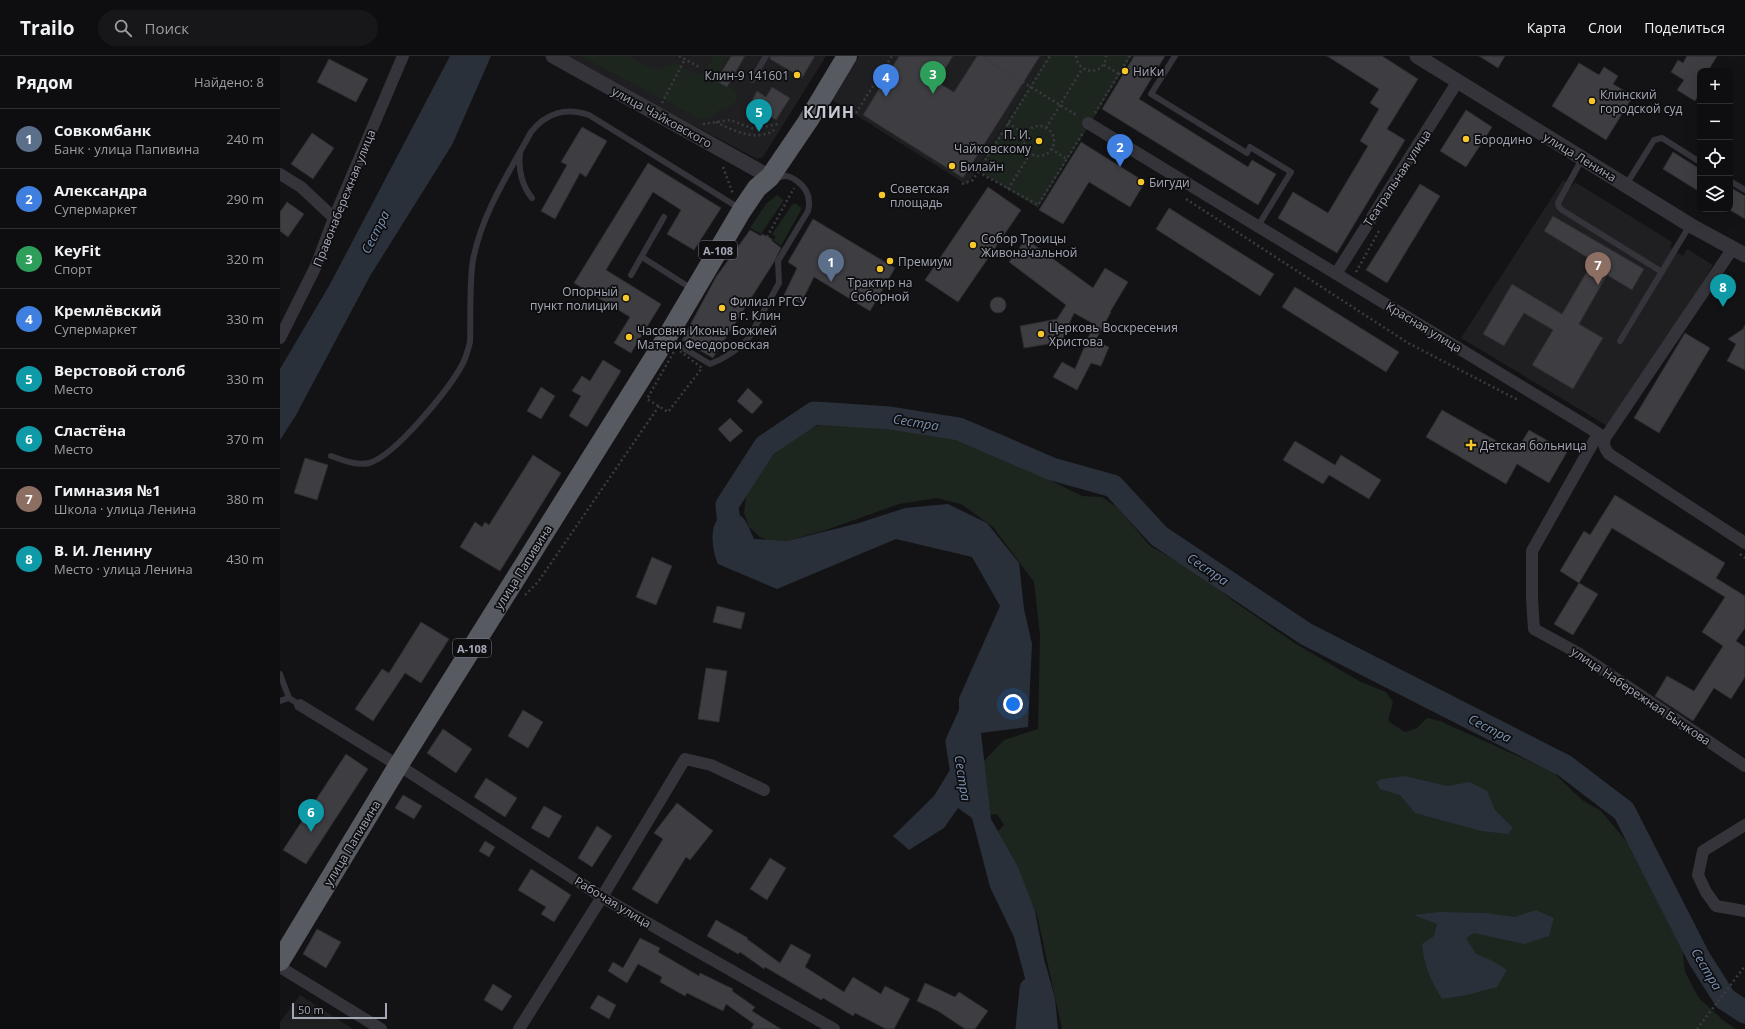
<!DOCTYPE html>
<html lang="ru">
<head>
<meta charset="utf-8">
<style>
	body { margin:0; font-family:"Open Sans",sans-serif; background:#171719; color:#f1f3f6 }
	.controls { position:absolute; right:12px; top:12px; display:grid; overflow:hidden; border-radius:8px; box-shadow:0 4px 16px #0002 }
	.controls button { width:36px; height:36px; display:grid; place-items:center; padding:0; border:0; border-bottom:1px solid #2e2e30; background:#0e0e10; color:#f1f3f6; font:20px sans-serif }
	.scale { position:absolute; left:12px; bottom:10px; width:95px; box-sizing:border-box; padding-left:4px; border:2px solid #a4a8b6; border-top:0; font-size:11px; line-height:14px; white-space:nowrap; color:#a4a8b6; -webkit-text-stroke:3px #0e0e10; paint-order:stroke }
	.you { position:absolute; left:733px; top:648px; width:14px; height:14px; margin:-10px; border:3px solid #fff; border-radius:50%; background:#1a73e8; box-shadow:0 0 0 6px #1a73e833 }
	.badge { display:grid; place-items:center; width:26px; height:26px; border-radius:50%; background:#b45309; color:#fff; font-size:13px; font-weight:700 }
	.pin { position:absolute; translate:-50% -33px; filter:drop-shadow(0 1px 2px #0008) }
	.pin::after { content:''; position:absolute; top:21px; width:14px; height:12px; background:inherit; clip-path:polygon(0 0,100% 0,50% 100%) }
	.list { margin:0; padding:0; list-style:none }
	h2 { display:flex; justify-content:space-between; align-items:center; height:52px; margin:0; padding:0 16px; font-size:17px }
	h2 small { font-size:13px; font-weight:400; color:#9b9c9f }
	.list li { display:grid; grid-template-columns:26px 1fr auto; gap:12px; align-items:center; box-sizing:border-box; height:60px; padding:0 16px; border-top:1px solid #2e2e30 }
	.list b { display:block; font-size:15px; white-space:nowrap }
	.list p { margin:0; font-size:13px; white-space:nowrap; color:#9b9c9f }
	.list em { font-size:13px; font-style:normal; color:#9b9c9f }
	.icon { flex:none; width:22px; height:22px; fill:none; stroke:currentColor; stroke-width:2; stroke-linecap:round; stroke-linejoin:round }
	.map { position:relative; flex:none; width:1465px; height:973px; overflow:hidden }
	header { display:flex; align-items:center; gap:24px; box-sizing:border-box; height:56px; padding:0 20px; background:#0e0e10; border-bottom:1px solid #2e2e30 }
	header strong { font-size:19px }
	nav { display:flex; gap:22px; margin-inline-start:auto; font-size:14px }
	.search { width:280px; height:36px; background:#171719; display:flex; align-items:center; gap:10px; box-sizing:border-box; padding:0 14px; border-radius:22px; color:#9b9c9f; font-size:15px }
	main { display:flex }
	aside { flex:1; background:#0e0e10 }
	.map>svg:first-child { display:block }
</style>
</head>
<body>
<header>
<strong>Trailo</strong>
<div class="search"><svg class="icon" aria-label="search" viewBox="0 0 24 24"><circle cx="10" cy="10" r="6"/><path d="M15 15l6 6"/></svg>Поиск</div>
<nav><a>Карта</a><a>Слои</a><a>Поделиться</a></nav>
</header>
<main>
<aside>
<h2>Рядом<small>Найдено: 8</small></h2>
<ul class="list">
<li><span class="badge" style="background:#5c6f8a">1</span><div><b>Совкомбанк</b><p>Банк · улица Папивина</p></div><em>240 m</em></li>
<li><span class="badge" style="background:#3f7fe0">2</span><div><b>Александра</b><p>Супермаркет</p></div><em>290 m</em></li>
<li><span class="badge" style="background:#2e9e5b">3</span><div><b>KeyFit</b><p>Спорт</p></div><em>320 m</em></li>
<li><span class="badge" style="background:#3f7fe0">4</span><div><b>Кремлёвский</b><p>Супермаркет</p></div><em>330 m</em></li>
<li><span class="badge" style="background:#0f9aa8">5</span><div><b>Верстовой столб</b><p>Место</p></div><em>330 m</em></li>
<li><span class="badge" style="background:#0f9aa8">6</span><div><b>Сластёна</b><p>Место</p></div><em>370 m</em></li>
<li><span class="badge" style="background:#8d6e63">7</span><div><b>Гимназия №1</b><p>Школа · улица Ленина</p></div><em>380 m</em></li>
<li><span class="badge" style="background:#0f9aa8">8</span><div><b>В. И. Ленину</b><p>Место · улица Ленина</p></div><em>430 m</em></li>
</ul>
</aside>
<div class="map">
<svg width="1465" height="973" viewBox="0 0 1465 973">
	<rect width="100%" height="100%" fill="#131315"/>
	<!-- built -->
	<path fill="#1f1f22" d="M283 0H546L483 101 477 103Z
		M579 0H767L687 129 552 44Z
		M1283 124 1292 130 1295 126 1392 186 1390 192 1403 200 1407 193 1433 209 1409 249 1329 371 1181 282Z
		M20 939 73 973H0V966Z"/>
	<!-- green -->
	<path fill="#1d251f" d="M301 0H348L369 11 378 13 395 7 416 18 422 19 434 0H448L436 22 456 35 457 45 447 52 437 55 431 62H418Z
		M767 0H852L758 152 697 114Z
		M497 139 504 144 481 178 470 172 486 148Z
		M515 147 522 152 501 190 493 184 496 181 492 178 512 149Z
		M572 364 634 371 684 382 802 440 822 441 839 453 870 490 915 515 952 544 1016 588 1081 626 1106 636 1113 646 1108 665 1125 676 1137 672 1147 662 1160 665 1273 716 1302 744 1321 755 1347 786 1402 890 1405 916 1419 942 1444 965 1456 973H782L757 859 737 814 716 777 724 769 717 758 703 760 700 709 724 684 758 673 760 579 754 526 713 471 681 448 657 442 619 448 546 474 507 485 491 486 480 481 469 471 464 457 467 434 487 405 507 386 530 372 553 365Z"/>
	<!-- water -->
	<path fill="#293039" d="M170 0H211L172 89 90 220 16 359 0 384V313L49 230Z
		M668 448 707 467 739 507 744 553 752 588 748 671 701 677 711 763 738 811 755 855 764 903 775 942 778 973H747L746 926 734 881 710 831 692 762 678 752 664 772 629 794 613 780 654 740 679 699V642L720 550 692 501 616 483 497 533 438 508C431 493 427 457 451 457 454 458 459 458 462 461 467 465 471 477 474 483L507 485 579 467 625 452Z
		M1125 720 1167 730 1190 726 1207 735 1215 754 1233 772 1228 778 1201 775 1135 757 1120 739 1100 733 1096 726 1102 723Z
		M1256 854 1274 862 1269 880 1244 888 1194 877 1186 882 1196 898 1211 904 1227 914 1217 931 1187 939 1162 943C1151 925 1144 910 1142 888L1154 880 1157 868 1134 859 1159 856 1205 857 1235 861Z"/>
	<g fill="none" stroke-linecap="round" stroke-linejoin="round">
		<!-- river -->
		<path stroke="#293039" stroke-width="23" d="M451 489 447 449 485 390 534 357 610 362 679 373 772 413 833 430 879 480 1026 578 1285 710 1344 755 1419 902 1445 943 1465 956
			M684 730 677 686 692 653
			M747 973 751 933"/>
	</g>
	<!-- building -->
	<path fill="#3d3d42" stroke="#2d2d31" d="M451 0H465L447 31 436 25Z
		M490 0H535L522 22 490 3Z
		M619 0H673L657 26 674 36 697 0H760L683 122 583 59Z
		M854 0H885L859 43 968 111 972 104 996 118 978 149 822 53Z
		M1047 0H1102L1138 23 1107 73 1125 84 1057 197 998 162 1013 136 1048 157 1088 90 1080 85 1099 53 1090 47 1099 33Z
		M1199 0H1225L1218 12Z
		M1407 0H1437L1428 15H1420V36L1415 45 1397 34 1404 24 1391 16 1398 4 1403 7Z
		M49 3 88 23 76 46 37 26Z
		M1299 7 1319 19 1324 11 1338 20 1333 28 1353 40 1326 84 1272 50Z
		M492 31 510 42 496 64 470 48 477 35 486 41Z
		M1186 54 1212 71 1186 111 1160 95Z
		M302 71 327 85 306 121 300 117 275 163 261 155 287 109 281 106Z
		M32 77 54 92 33 123 11 108Z
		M801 86 865 126 850 151 809 126 783 168 759 154Z
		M1393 96 1420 113V136L1383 113Z
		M368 107 441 152 414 194 387 178 401 154 373 136 326 214 381 248 351 297 334 287 350 261 294 227Z
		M1140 128 1160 140 1107 227 1086 214Z
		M708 131 741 154 678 246 645 224Z
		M1450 131 1465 140V163L1450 154Z
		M7 146 24 158 8 181 0 175V156Z
		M889 152 994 218 980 240 876 173Z
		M1273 160 1364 213 1352 234 1327 219 1299 268 1323 282 1293 333 1252 309 1273 274 1244 257 1224 290 1203 278 1232 228 1282 258 1313 205 1264 175Z
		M533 163 615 212 590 255 534 221 521 247 504 239 517 212 508 206Z
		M470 174 481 180 482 178 492 183V185L501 192 494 206 433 302 402 284 436 221Z
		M746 183 813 232 825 212 848 226 830 256H831L815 285 829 291 821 310 811 307 797 334 773 321 782 306 795 313 814 268 794 257 781 286 744 292 740 270 777 263 786 249 729 206Z
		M1015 231 1119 296 1106 316 1002 251Z
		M710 249a8 8 0 1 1 16 0a8 8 0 1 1-16 0Z
		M1465 269V314L1447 305 1456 288 1448 283 1463 273Z
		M1405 277 1430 292 1379 377 1354 362Z
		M323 304 341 315 307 371 289 360 301 340 292 335 302 320 310 325Z
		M261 331 275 340 261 363 247 355Z
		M468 332 483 346 472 358 457 345Z
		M1162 354 1236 396 1249 374 1287 396 1269 427 1237 408 1226 428 1146 381Z
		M450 362 463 375 450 386 438 373Z
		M1015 385 1055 409 1061 399 1101 424 1089 443 1049 419 1043 428 1003 404Z
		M253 399 281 417 220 515 180 491 195 466 202 471 205 466 209 469Z
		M25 402 48 409 37 444 14 437Z
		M1335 439 1445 507 1436 522 1465 540V572L1456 585 1465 591V621L1451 643 1434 632 1413 665 1375 640 1387 620 1414 635 1443 590 1422 576 1445 541 1332 472 1299 527 1280 515 1304 475 1310 479Z
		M372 501 392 510 376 549 356 541Z
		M1299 527 1318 538 1293 579 1274 568Z
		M437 550 465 557 461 573 433 566Z
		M141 566 169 583 141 627 125 617 93 665 75 653 102 613 109 617Z
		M426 612 447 615 439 666 418 663Z
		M243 654 263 666 248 692 228 680Z
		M163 673 192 693 176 717 147 697Z
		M66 698 88 713 26 808 3 794Z
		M206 722 237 742 225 761 194 741Z
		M123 739 142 750 134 763 115 752Z
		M397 747 433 775 410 804 406 801 377 848 352 833 383 783 374 777Z
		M264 750 282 760 269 782 251 772Z
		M317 770 332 780 312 811 298 802Z
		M205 785 215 791 209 801 199 795Z
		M490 802 506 812 487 844 470 833Z
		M251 813 291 839 274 866 261 858 266 851 238 834Z
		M436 864 468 882 467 883 500 907 511 888 531 899 525 911 564 936 573 921 601 938 605 930 630 943 614 973H606L575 957 573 960 543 942 541 944 485 911 484 913 460 896 458 898 427 880Z
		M37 873 61 886 46 912 23 898Z
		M360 882 380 892 378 896 419 920 420 917 453 933 452 935 475 951 472 955 501 973H471L474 968 446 948 443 955 407 937 405 940 380 926 382 921 358 908 347 927 328 915 333 906 343 912Z
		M645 927 675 941 679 936 708 955 695 973H685L658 955 637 945Z
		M213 928 232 940 222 955 204 944Z
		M318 939 336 949 329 963 310 952Z"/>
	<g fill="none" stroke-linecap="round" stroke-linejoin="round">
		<!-- path -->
		<path stroke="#3a3b41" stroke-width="2.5" stroke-dasharray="2 3" stroke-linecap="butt" d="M399 0 419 11
			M700 0 798 60
			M796 0C798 19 825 20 826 0
			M824 9 839 18
			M382 47 405 3
			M576 57 612 0
			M815 57 850 0
			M436 66C454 75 476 86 494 74
			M728 67 745 78
			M423 68 450 64 474 73 498 68
			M744 85a15 15 0 1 1 30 0a15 15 0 1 1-30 0Z
			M766 72 802 13
			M771 93 787 103
			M443 111 453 138
			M698 116 758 149 803 77
			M682 128 693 124 770 0
			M728 133 750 98
			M906 143 1128 287 1238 344
			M487 181 514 132
			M1076 216 1099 175
			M396 292 422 312 388 356 367 343Z
			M1460 498 1465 502
			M245 539 258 526 379 350
			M1417 973 1465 910"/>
		<!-- service -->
		<path stroke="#34343a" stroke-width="6" d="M895 0 871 38 967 97 970 91 1011 116 978 170
			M472 24 486 0
			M240 98C238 113 242 130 252 142
			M1302 103 1278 147 1279 151 1282 154 1382 216
			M1450 125 1465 134
			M1346 129 1374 84 1382 82 1420 106
			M362 201 412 233
			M351 219 384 161
			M388 283 430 308C444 303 461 292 470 280L499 227 498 205 528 155C531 143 528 133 517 125 513 122 509 120 505 120 501 120 500 122 496 122
			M1340 285 1410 169
			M51 400C63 404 76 410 89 407 115 400 169 333 182 309 186 302 188 294 190 286 191 261 189 228 193 204 202 157 229 117 251 76 266 57 286 51 309 59L459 152
			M0 618 9 642 20 649
			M0 645 9 642"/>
		<!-- minor -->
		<path stroke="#34343a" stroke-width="12" d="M808 67 1313 374 1325 382C1323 389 1325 393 1329 398L1465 487
			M0 118 21 131 54 162
			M1056 218 1178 25
			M0 282 36 210 54 162 123 0
			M1318 378 1252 495V543L1254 573 1298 597 1465 710
			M1325 382 1453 192
			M20 649 129 716 322 841 554 973
			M1465 769 1423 795 1418 819 1426 836 1436 850 1465 855
			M0 911 101 973
			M239 973 322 841 405 703 431 709 484 734"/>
		<!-- tertiary -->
		<path stroke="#34343a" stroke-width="15" d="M273 0 490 121
			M1137 0 1410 169 1465 199"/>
		<!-- trunk -->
		<path stroke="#585a62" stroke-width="20" d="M0 905 118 710 387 281 462 154 477 132 490 121 528 65 567 0"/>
	</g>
	<!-- markers -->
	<g fill="#f5c72b" stroke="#0e0e10" stroke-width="1.5">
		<circle cx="845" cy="15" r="4"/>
		<circle cx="517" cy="19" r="4"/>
		<circle cx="1312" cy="45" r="4"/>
		<circle cx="1186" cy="83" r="4"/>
		<circle cx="759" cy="85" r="4"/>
		<circle cx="672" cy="110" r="4"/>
		<circle cx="861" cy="126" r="4"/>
		<circle cx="602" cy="139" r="4"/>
		<circle cx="693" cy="189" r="4"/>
		<circle cx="610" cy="205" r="4"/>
		<circle cx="600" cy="213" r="4"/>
		<circle cx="346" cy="242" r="4"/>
		<circle cx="442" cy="252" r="4"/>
		<circle cx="761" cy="278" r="4"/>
		<circle cx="349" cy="281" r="4"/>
		<path d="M1189 383h4v4h4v4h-4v4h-4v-4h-4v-4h4z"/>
	</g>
	<g text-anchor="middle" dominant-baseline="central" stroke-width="3.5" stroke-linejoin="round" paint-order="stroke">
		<!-- shield labels -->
		<g fill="#0e0e10" stroke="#777a84" stroke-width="1">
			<rect x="419" y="185" width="38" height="18" rx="3"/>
			<rect x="173" y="583" width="38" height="18" rx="3"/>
		</g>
		<g font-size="11" font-weight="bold" fill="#a4a8b6">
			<text x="438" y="194">А-108</text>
			<text x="192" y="592">А-108</text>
		</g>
		<!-- poi labels -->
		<g font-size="12" fill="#a4a8b6" stroke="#0e0e10" text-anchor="start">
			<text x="853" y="15">НиКи</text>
			<text x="509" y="19" text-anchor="end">Клин-9 141601</text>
			<text x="1320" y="38">Клинский<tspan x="1320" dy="14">городской суд</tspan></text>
			<text x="751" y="78" text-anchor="end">П. И.<tspan x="751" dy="14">Чайковскому</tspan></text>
			<text x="1194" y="83">Бородино</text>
			<text x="680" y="110">Билайн</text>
			<text x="869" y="126">Бигуди</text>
			<text x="610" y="132">Советская<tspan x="610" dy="14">площадь</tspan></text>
			<text x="701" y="182">Собор Троицы<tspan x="701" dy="14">Живоначальной</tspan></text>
			<text x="618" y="205">Премиум</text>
			<text x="600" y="226" text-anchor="middle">Трактир на<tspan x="600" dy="14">Соборной</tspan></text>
			<text x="338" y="235" text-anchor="end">Опорный<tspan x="338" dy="14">пункт полиции</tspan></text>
			<text x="450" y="245">Филиал РГСУ<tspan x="450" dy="14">в г. Клин</tspan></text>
			<text x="769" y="271">Церковь Воскресения<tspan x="769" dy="14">Христова</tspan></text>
			<text x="357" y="274">Часовня Иконы Божией<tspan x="357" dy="14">Матери Феодоровская</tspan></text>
			<text x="1200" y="389">Детская больница</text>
		</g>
		<!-- street labels -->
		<g font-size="12" fill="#a4a8b6" stroke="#0e0e10">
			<text transform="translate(382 61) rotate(29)">улица Чайковского</text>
			<text transform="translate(1300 101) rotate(31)">улица Ленина</text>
			<text transform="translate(1117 122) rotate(-57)">Театральная улица</text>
			<text transform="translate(64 142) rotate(-68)">Правонабережная улица</text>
			<text transform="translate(1144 271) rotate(31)">Красная улица</text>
			<text transform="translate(243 511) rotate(-58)">улица Папивина</text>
			<text transform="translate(1361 640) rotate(34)">улица Набережная Бычкова</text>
			<text transform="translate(72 787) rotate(-59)">улица Папивина</text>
			<text transform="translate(333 846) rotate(31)">Рабочая улица</text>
		</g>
		<!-- water labels -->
		<g font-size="13" font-style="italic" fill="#7a92b2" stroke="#0e0e10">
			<text transform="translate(95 176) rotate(-63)">Сестра</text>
			<text transform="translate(636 366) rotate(9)">Сестра</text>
			<text transform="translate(928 513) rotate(34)">Сестра</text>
			<text transform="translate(1210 672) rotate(27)">Сестра</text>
			<text transform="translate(683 722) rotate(81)">Сестра</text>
			<text transform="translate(1427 913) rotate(59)">Сестра</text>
		</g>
		<!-- district labels -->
		<g font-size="16" font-weight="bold" letter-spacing="1" fill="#c5c7d2" stroke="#0e0e10">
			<text x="549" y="56">КЛИН</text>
		</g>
	</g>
</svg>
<div class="controls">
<button>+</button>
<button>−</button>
<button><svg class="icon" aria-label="locate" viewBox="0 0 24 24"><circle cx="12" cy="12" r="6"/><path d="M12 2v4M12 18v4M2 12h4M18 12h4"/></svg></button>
<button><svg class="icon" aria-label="layers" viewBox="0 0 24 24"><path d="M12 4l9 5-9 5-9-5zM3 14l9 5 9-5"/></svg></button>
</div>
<div class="scale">50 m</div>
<div class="you"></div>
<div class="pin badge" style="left:551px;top:226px;background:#5c6f8a">1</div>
<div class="pin badge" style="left:840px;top:111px;background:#3f7fe0">2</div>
<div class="pin badge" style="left:653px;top:38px;background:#2e9e5b">3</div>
<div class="pin badge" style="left:606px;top:41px;background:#3f7fe0">4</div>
<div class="pin badge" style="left:479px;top:76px;background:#0f9aa8">5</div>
<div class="pin badge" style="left:31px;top:776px;background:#0f9aa8">6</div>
<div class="pin badge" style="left:1318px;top:229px;background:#8d6e63">7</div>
<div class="pin badge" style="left:1443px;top:251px;background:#0f9aa8">8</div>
</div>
</main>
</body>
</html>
